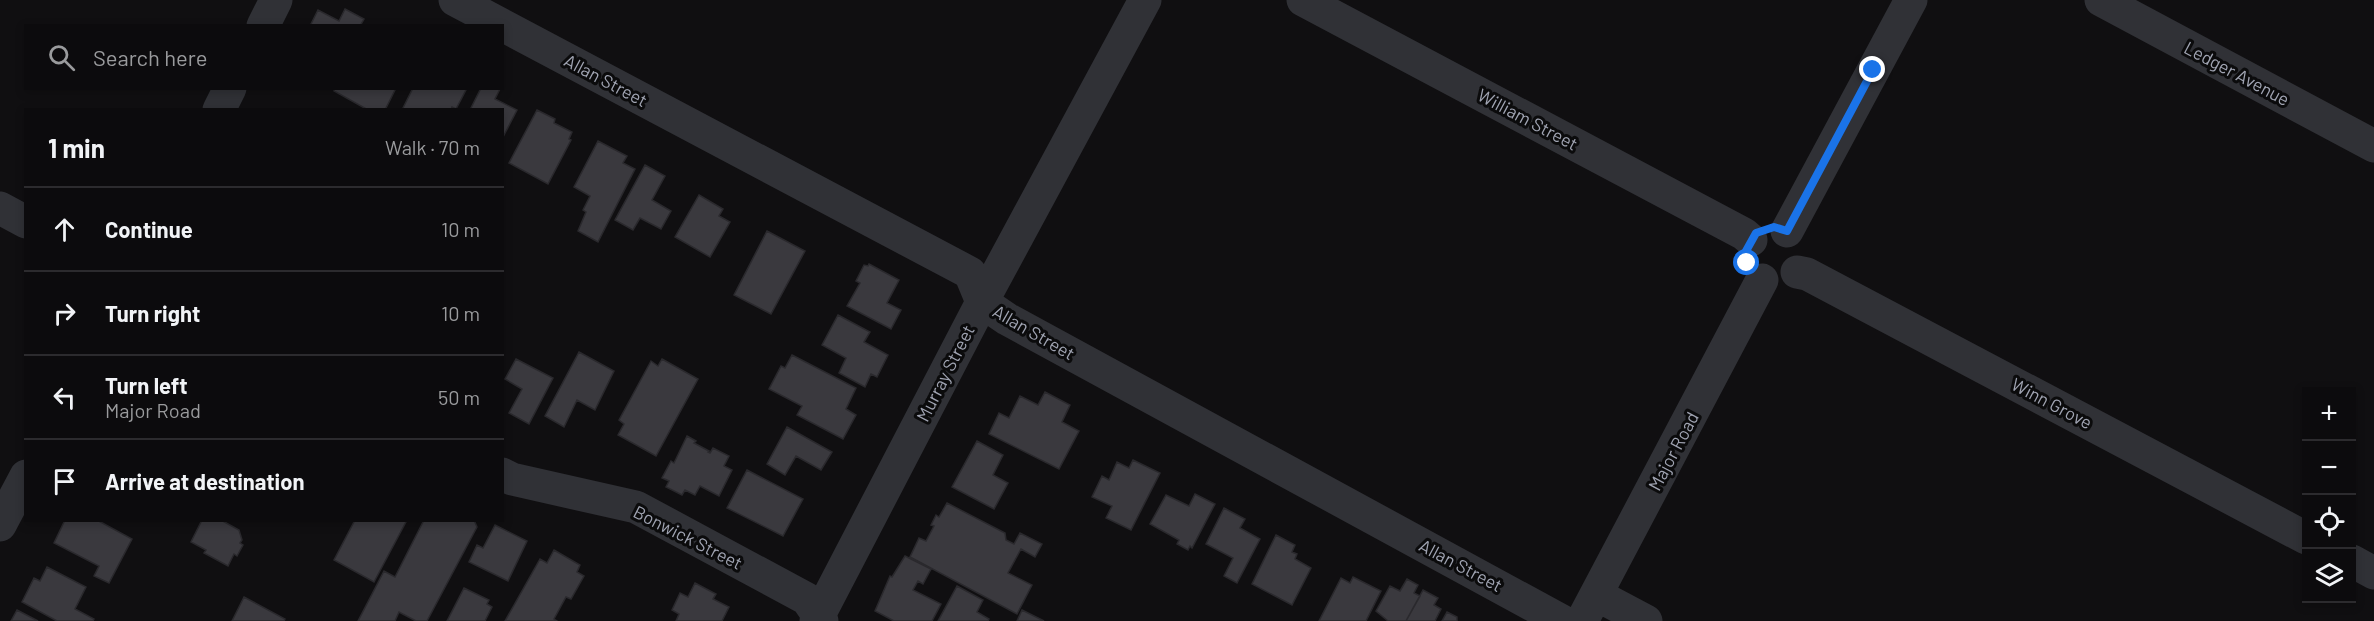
<!DOCTYPE html>
<html lang="en">
<head>
<meta charset="utf-8">
<style>
	body { margin:0; font-family:Barlow,sans-serif; background:#151416; color:#f1f3f6 }
	.controls { position:absolute; right:18px; bottom:18px; display:grid; overflow:hidden; border-radius:0px; box-shadow:0 3px 9px #0003 }
	.controls button { width:54px; height:54px; display:grid; place-items:center; padding:0; border:0; border-bottom:2px solid #2c2b2e; background:#0c0b0d; color:#f1f3f6; font:30px sans-serif }
	.stop { position:absolute; width:18px; height:18px; margin:-14px; border:4px solid #1a73e8; border-radius:50%; background:#fff }
	.stop.end { background:#1a73e8; border-color:#fff; box-shadow:0 2px 6px #0008 }
	.list { margin:0; padding:0; list-style:none }
	h2 { display:flex; justify-content:space-between; align-items:center; height:78px; margin:0; padding:0 24px; font-size:26px }
	h2 small { font-size:20px; font-weight:400; color:#9a9b9d }
	.list li { display:grid; grid-template-columns:39px 1fr auto; gap:18px; align-items:center; box-sizing:border-box; height:84px; padding:0 24px; border-top:2px solid #2c2b2e }
	.list b { display:block; font-size:22px; white-space:nowrap }
	.list p { margin:0; font-size:20px; white-space:nowrap; color:#9a9b9d }
	.list em { font-size:20px; font-style:normal; color:#9a9b9d }
	.icon { flex:none; width:33px; height:33px; fill:none; stroke:currentColor; stroke-width:2; stroke-linecap:round; stroke-linejoin:round }
	.map { position:relative; flex:none; width:2374px; height:621px; overflow:hidden }
	.search { position:absolute; background:#0c0b0d; box-shadow:0 3px 9px #0003; left:24px; top:24px; width:480px; height:66px; display:flex; align-items:center; gap:15px; box-sizing:border-box; padding:0 21px; border-radius:0px; color:#9a9b9d; font-size:22px }
	.panel { position:absolute; background:#0c0b0d; box-shadow:0 3px 9px #0003; left:24px; top:108px; width:480px; height:414px; border-radius:0px }
	.map>svg:first-child { display:block }
</style>
</head>
<body>
<div class="map">
<svg width="2374" height="621" viewBox="0 0 2374 621">
	<rect width="100%" height="100%" fill="#100f11"/>
	<!-- building -->
	<path fill="#3a393e" stroke="#2a292d" stroke-width="1.5" d="M345 9 364 19 360 26H310L318 10 339 21Z
		M335 88H396L385 110H368L334 91Z
		M413 88H467L456 109 452 107 451 110H402Z
		M481 88 500 89 495 99 517 110 502 139V110H470Z
		M537 110 555 119 554 123 572 132 569 139 571 140 548 184 509 163Z
		M598 141 627 156 623 163 635 169 598 242 578 231 586 212 583 210 590 196 574 187Z
		M645 165 665 176 652 200 671 211 661 229 640 218 633 230 615 220Z
		M699 195 723 209 719 216 730 222 710 257 675 237Z
		M767 231 805 251 771 314 734 295Z
		M869 264 899 280 887 303 901 310 891 329 847 306 860 283 856 281 864 265 868 266Z
		M838 315 870 332 864 342 888 355 877 377 871 374 865 387 839 373 846 358 822 345Z
		M579 352 614 371 595 410 577 400 564 427 545 416Z
		M792 355 856 388 846 409 856 415 843 439 797 415 802 406 769 389 781 366 785 368Z
		M516 359 553 378 529 424 509 413 522 389 505 379Z
		M662 359 698 379 656 456 618 435 624 424 619 420 651 361 658 366Z
		M1045 392 1070 405 1062 422 1079 431 1059 469 989 434 999 413 1009 418 1020 396 1038 405Z
		M787 427 832 452 821 470 796 456 785 475 767 464Z
		M687 436 696 441 694 443 709 451 708 452 710 453 713 448 729 456 724 466 732 470 719 496 700 486 695 495 685 490 682 495 666 487 669 481 662 478 671 461 674 463Z
		M977 441 1003 455 993 475 1008 483 994 509 952 487Z
		M1133 460 1160 473 1131 530 1106 518 1112 506 1092 497 1102 476 1109 480 1117 462 1129 468Z
		M747 470 803 499 783 536 727 508Z
		M1195 494 1215 504 1192 548 1190 546 1188 550 1177 544 1179 540 1150 524 1166 495 1189 506Z
		M947 503 1005 533 1006 540 1014 544 1020 533 1042 544 1035 557 1021 549 1008 573 1032 585 1017 614 910 557 919 538 926 541 934 526 931 525 936 515 939 517Z
		M1224 508 1245 519 1240 528 1260 539 1237 583 1224 576 1233 558 1206 544Z
		M65 520H97L132 539 109 583 94 576 99 566 54 543Z
		M202 520H221L239 530 242 540 240 543 243 545 237 556 234 554 228 566 204 553 206 550 191 542Z
		M355 520H407L374 582 334 560Z
		M424 520H474L477 527 427 621H416L399 612 395 621H358L384 571 395 577Z
		M495 525 527 541 508 581 469 562 477 545 483 548Z
		M1276 535 1295 545 1292 552 1297 554 1295 559 1311 568 1292 605 1252 584Z
		M554 550 580 565 577 572 584 576 571 599 566 597 554 619 557 621H505L540 559 547 563Z
		M905 556 931 569 923 584 918 581 913 590 941 604 932 621H894L875 611 890 576 892 577Z
		M47 567 86 587 75 609 94 619 93 621H57L22 602 34 578 40 581Z
		M1353 577 1381 591 1366 621H1319L1341 578 1350 583Z
		M1407 579 1418 585 1414 593 1420 596 1406 621H1388L1376 611 1390 586 1400 591Z
		M695 583 716 594 713 599 729 607 722 621H676L679 614 672 610 680 593 688 597Z
		M957 586 983 600 977 612 989 619 988 621H938Z
		M464 588 489 600 487 604 492 607 485 621H447Z
		M1423 590 1438 598 1434 605 1441 609 1435 621H1406Z
		M244 597 285 619 284 621H232Z
		M17 610 38 621H11Z
		M1022 610 1044 621H1017Z
		M1447 612 1457 617V621H1442Z"/>
	<g fill="none" stroke-linecap="round" stroke-linejoin="round">
		<!-- minor -->
		<path stroke="#303136" stroke-width="33" d="M455 0 970 273 982 302 1007 319 1562 621
			M1303 0 1744 234 1751 240
			M2101 0 2374 146
			M263 26 276 0
			M219 110 230 88
			M0 208 26 222
			M1787 231 1911 0
			M1797 272 1807 274 2306 538
			M502 474 512 479 636 507 807 599 822 621
			M0 525 26 476
			M2352 561 2374 573
			M1597 595 1646 621
			M816 621 982 302 1145 0
			M1582 621 1762 280"/>
	</g>
	<g fill="none" stroke-linecap="round" stroke-linejoin="round">
		<!-- route -->
		<path stroke="#1a73e8" stroke-width="8" d="M1747 263 1746 251 1756 233 1774 227 1787 231 1873 70"/>
	</g>
	<g text-anchor="middle" dominant-baseline="central" stroke-width="6" stroke-linejoin="round" paint-order="stroke">
		<!-- street labels -->
		<g font-size="18" fill="#a0a4b2" stroke="#0b0b0c">
			<text transform="translate(2237 73) rotate(28)">Ledger Avenue</text>
			<text transform="translate(606 80) rotate(28)">Allan Street</text>
			<text transform="translate(1528 119) rotate(28)">William Street</text>
			<text transform="translate(1034 332) rotate(30)">Allan Street</text>
			<text transform="translate(945 373) rotate(-63)">Murray Street</text>
			<text transform="translate(2052 403) rotate(28)">Winn Grove</text>
			<text transform="translate(1673 451) rotate(-62)">Major Road</text>
			<text transform="translate(688 537) rotate(27)">Bonwick Street</text>
			<text transform="translate(1461 565) rotate(28)">Allan Street</text>
		</g>
	</g>
</svg>
<div class="controls">
<button>+</button>
<button>−</button>
<button><svg class="icon" aria-label="locate" viewBox="0 0 24 24"><circle cx="12" cy="12" r="6"/><path d="M12 2v4M12 18v4M2 12h4M18 12h4"/></svg></button>
<button><svg class="icon" aria-label="layers" viewBox="0 0 24 24"><path d="M12 4l9 5-9 5-9-5zM3 14l9 5 9-5"/></svg></button>
</div>
<div class="stop" style="left:1747px;top:263px"></div>
<div class="stop end" style="left:1873px;top:70px"></div>
<div class="search"><svg class="icon" aria-label="search" viewBox="0 0 24 24"><circle cx="10" cy="10" r="6"/><path d="M15 15l6 6"/></svg>Search here</div>
<section class="panel">
<h2>1 min<small>Walk · 70 m</small></h2>
<ul class="list">
<li><svg class="icon" aria-label="ahead" viewBox="0 0 24 24"><path d="M12 20V5M6 11l6-6 6 6"/></svg><div><b>Continue</b></div><em>10 m</em></li>
<li><svg class="icon" aria-label="right" viewBox="0 0 24 24"><path d="M7 20v-9h11M14 6l5 5-5 5"/></svg><div><b>Turn right</b></div><em>10 m</em></li>
<li><svg class="icon" aria-label="left" viewBox="0 0 24 24"><path d="M17 20v-9H6M10 6l-5 5 5 5"/></svg><div><b>Turn left</b><p>Major Road</p></div><em>50 m</em></li>
<li><svg class="icon" aria-label="arrive" viewBox="0 0 24 24"><path d="M6 21V4h12l-3 4 3 4H6"/></svg><div><b>Arrive at destination</b></div></li>
</ul>
</section>
</div>
</body>
</html>
